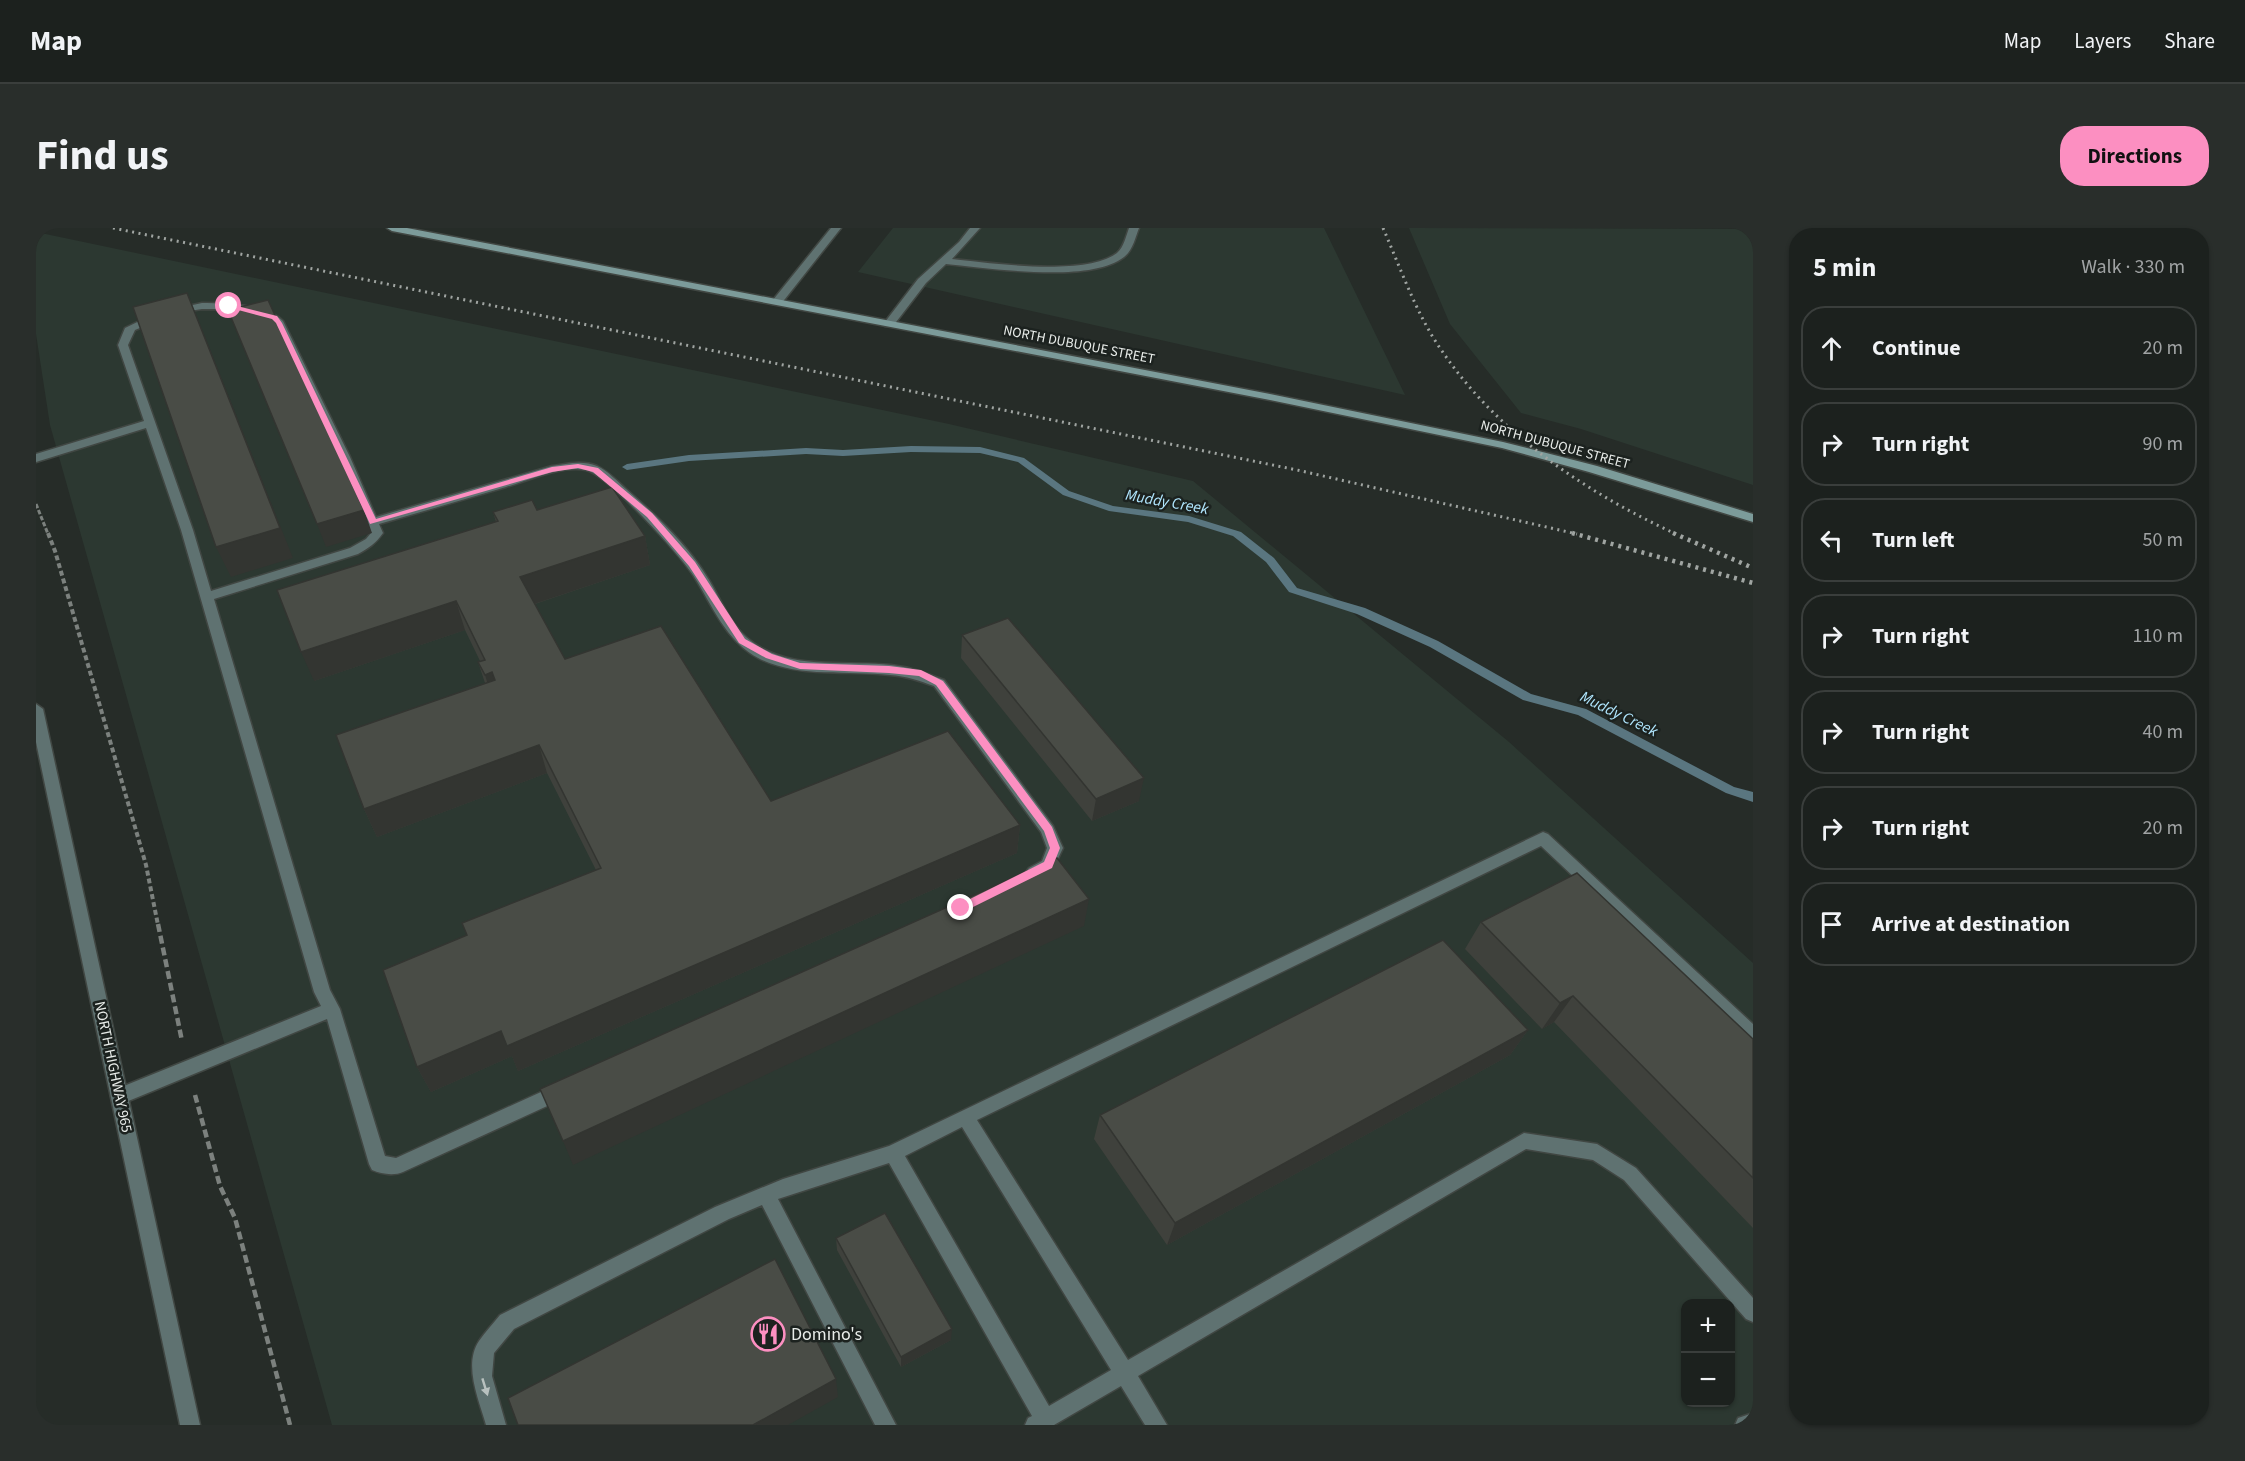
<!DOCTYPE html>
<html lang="en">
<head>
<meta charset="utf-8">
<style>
	body { margin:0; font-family:"Source Sans 3",sans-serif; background:#292e2b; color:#f1f3f6 }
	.controls { position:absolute; right:18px; bottom:18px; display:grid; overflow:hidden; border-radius:12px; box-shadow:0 2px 4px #0004 }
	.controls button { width:54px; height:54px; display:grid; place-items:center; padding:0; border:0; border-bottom:2px solid #3a3e3c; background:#1c211e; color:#f1f3f6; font:30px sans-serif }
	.stop { position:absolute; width:18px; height:18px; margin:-14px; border:4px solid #fc8fc1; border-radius:50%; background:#fff }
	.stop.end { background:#fc8fc1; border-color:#fff; box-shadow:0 2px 6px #0008 }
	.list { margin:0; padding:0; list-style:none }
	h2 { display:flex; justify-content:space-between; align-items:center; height:78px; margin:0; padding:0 24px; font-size:26px }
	h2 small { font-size:20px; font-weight:400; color:#a0a3a4 }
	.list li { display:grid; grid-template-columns:39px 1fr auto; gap:18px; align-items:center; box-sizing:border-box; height:84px; margin:0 12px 12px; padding:0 12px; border:2px solid #3a3e3c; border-radius:24px }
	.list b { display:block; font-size:22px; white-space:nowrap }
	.list em { font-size:20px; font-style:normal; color:#a0a3a4 }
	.icon { flex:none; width:33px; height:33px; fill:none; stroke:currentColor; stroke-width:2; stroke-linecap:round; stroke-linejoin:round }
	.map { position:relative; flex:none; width:1717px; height:1197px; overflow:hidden; border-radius:24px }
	header { display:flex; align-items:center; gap:36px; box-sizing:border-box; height:84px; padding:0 30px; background:#1c211e; border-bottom:2px solid #3a3e3c }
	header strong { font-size:28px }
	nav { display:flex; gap:33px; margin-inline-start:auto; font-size:21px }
	.intro { display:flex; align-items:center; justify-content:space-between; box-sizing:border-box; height:144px; padding:0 36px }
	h1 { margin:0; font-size:42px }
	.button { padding:15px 27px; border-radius:24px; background:#fc8fc1; color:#111; font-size:21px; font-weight:700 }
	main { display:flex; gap:36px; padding:0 36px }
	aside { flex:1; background:#1c211e; border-radius:24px; box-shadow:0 2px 4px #0004 }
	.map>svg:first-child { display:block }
</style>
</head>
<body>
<header>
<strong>Map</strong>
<nav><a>Map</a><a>Layers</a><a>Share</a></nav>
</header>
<div class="intro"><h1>Find us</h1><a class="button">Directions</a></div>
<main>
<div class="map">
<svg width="1717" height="1197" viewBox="0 0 1717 1197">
	<rect width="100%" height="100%" fill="#262c28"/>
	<!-- built -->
	<path fill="#2c3831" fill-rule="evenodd" d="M857 0H1288L1369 167 822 44Z
		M1373 0 1717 1V257L1545 201 1485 185 1414 96Z
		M0 4 913 196 1157 253 1473 514 1717 735V1197H296L14 197 0 106ZM1650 1076H1694V1174H1650Z"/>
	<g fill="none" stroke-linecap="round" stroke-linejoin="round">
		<!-- stream -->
		<path fill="#5a7680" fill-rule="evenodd" d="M875 218 944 219 988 230 1033 263 1077 278 1153 288 1205 304 1238 330 1261 360 1329 380 1402 413 1495 466 1550 481 1698 559 1717 564V574L1690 565 1542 487 1487 472 1394 419 1321 386 1253 364 1230 334 1197 308 1152 294 1073 283 1027 267 982 234 944 225 875 224 807 228 770 226 653 233 591 242 586 239 591 236 653 227 770 220 807 222Z"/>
		<defs>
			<path id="service" d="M934 0H944L916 31C955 35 1049 49 1081 25 1088 19 1090 8 1093 0H1103C1099 10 1097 22 1088 29 1054 56 953 40 910 36L890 55 857 98H849V94L882 51 923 14Z
				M166 75C188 75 231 77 247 93L314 229 340 289 516 238C531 236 546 232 561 238 572 243 581 253 590 261 621 288 651 316 673 352 684 370 693 394 710 409 749 444 807 432 855 437 874 439 890 445 908 452L1017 598 1027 620 1017 641 998 650 993 648 990 644 993 640 1006 633 1011 620 1005 604 898 458C884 453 870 448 854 447 811 442 764 450 724 431 689 413 677 378 657 347 643 326 572 247 550 242 525 237 494 252 470 259 428 271 386 284 343 296L347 305C340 315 333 320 322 326L178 371 294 762 304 781 349 928 360 930 527 854 533 856 536 862 533 868 367 944C358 948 345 946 336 942L333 936 291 791 90 874 84 876 78 874 75 868 78 862 285 778 278 764 145 302 110 200 0 234V226L108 193 82 117 89 100 120 85ZM166 81C188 81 221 81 238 96L302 229 335 305 330 311 314 320 175 363 157 302 92 117 99 102 140 85Z
				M1507 604 1512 606 1717 796V814L1711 812 1505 618 941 892 1092 1132 1488 905 1561 916 1600 940 1717 1070V1094L1710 1091 1588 952 1557 932 1490 921 1102 1148 1131 1197H1109L1085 1158 1018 1197H989L992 1190 996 1188 853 935 742 971 860 1197H839L726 977 693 991 478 1101 458 1125 456 1148 470 1197H450C443 1172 427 1137 443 1113 449 1104 457 1096 464 1087L679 979 747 951 853 918ZM926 899 1075 1142 1013 1178 869 928Z
				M1717 1185V1197H1699L1702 1190Z"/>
			<path id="minor" d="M795 0H805L745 76H737V72Z"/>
			<path id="tertiary" d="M0 476 7 481 164 1197H144L0 514Z"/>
			<path id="secondary" d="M351 0H371L1234 166 1467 214 1561 238 1717 286V294L1553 244 1466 220 1234 172 356 3Z"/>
		</defs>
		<!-- service casing -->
		<use href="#service" stroke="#414743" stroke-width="3"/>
		<!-- minor casing -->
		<use href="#minor" stroke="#414743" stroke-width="3"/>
		<!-- tertiary casing -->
		<use href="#tertiary" stroke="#414743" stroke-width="3"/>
		<!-- secondary casing -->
		<use href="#secondary" stroke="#414743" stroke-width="3"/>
		<!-- path-far2 -->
		<path stroke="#7c817e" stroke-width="3" stroke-dasharray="4.5 2" stroke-linecap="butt" d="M0 276 12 306"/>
		<!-- path-far1 -->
		<path stroke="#7c817e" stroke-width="4" stroke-dasharray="5 3" stroke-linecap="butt" d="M12 305 19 323 110 637 122 697"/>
		<!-- path -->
		<path stroke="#7c817e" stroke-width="4.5" stroke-dasharray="8 4" stroke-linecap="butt" d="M122 696 146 813
			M159 867 184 958 199 990 254 1197"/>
		<!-- service -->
		<use href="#service" fill="#5f7271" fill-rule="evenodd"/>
		<!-- minor -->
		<use href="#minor" fill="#5f7271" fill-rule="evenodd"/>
		<!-- tertiary -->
		<use href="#tertiary" fill="#5f7271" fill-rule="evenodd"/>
		<!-- secondary -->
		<use href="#secondary" fill="#7c9b9a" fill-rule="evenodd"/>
		<!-- rail-far1 -->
		<path stroke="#a0a5a2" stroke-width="3" stroke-dasharray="2 4.5" stroke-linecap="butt" d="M77 0 1261 242 1541 306
			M1347 0C1365 41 1380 86 1406 123 1462 206 1551 265 1640 306"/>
		<!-- rail -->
		<path stroke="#a0a5a2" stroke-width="4.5" stroke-dasharray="3 5" stroke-linecap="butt" d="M1536 305 1717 355
			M1637 305 1717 340"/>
	</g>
	<!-- wall -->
	<path fill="#3f413c" d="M501 282 609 308 614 337 499 376 529 431 735 573 984 597 981 625 482 843 476 828 395 864 381 839 431 707 560 642 511 545 341 609 328 581 449 455 442 434 444 433 429 402 278 453 460 294 457 284Z
		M926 407 1103 573 1056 593 925 430Z
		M1445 694 1717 811V1000L1518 794 1506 801 1429 721Z
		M1492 802 1474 827 1131 1017 1058 911 1064 887Z
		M800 1010 915 1112 865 1139 801 1022Z"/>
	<!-- shaded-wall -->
	<path fill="#333531" d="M151 65 163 94 257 330 195 349 180 319Z
		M328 282 336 305 290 319 281 296Z
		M609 308 614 337 492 378 484 349Z
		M420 373 429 402 278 453 265 424Z
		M456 444 465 473 458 476 449 447Z
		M503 517 511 545 341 609 328 581Z
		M1108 550 1103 573 1056 593 1060 571Z
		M984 597 981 625 482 843 476 828 395 864 381 839 465 803Z
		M1053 671 1048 698 537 937 527 913Z
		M1537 768 1518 794 1506 801 1524 775Z
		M1492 802 1474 827 1131 1017 1139 995Z
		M916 1101 915 1112 865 1139V1129Z
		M800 1151 802 1169 752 1197H717Z"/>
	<!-- building -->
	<path fill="#494c46" stroke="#333531" stroke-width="1.5" d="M151 65 244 300 180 319 97 79Z
		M232 72 328 282 281 296 192 82Z
		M576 259 609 308 484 349 529 431 625 398 735 573 912 503 984 597 471 818 465 803 381 839 347 742 431 707 426 695 565 640 503 517 328 581 300 507 459 452 456 444 449 447 442 434 449 432 420 373 265 424 241 362 462 293 457 284 496 272 501 282Z
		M972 390 1108 550 1060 571 926 407Z
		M1021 630 1053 671 527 913 504 861Z
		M1541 645 1717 811V950L1537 768 1524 775 1445 694Z
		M1407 712 1492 802 1139 995 1064 887Z
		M849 985 916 1101 865 1129 800 1010Z
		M739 1031 800 1151 717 1197H482L472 1170Z"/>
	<!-- one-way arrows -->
	<defs><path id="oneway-solid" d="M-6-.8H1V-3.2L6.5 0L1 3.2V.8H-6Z" transform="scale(1.5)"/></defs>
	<use fill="#b8c1bf" href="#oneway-solid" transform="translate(449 1159) rotate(73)"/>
	<!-- route -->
	<path fill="#fc8fc1" d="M193 76 241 88 246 95 340 291 516 239 542 236 562 240 616 285 659 334 709 411 736 426 764 435 853 438 885 442 907 453 1016 599 1024 620 1016 640 929 683H922V677L1008 634 1014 620 1008 603 900 457 883 448 853 445 764 441 730 430 703 415 653 338 611 289 557 244 542 240 516 244 334 296 240 95 236 91 191 79Z"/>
	<!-- icons -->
	<defs>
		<symbol id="restaurant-ring" viewBox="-11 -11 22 22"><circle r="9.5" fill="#1c221f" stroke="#fc8fc1" stroke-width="1.5"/><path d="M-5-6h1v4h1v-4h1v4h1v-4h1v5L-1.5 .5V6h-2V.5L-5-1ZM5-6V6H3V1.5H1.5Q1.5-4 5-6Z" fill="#fc8fc1"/></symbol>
	</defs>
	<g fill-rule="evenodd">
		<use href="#restaurant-ring" x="713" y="1087" width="38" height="38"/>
	</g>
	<g text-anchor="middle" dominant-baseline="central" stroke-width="5" stroke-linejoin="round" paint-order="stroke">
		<!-- far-street labels -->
		<g font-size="14" fill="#e8ece9" stroke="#1c221f">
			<text transform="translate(1043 117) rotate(11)">NORTH DUBUQUE STREET</text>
			<text transform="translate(1519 217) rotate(15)">NORTH DUBUQUE STREET</text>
		</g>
		<!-- street labels -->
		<g font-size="15" fill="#e8ece9" stroke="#1c221f">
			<text transform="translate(77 839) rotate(78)">NORTH HIGHWAY 965</text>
		</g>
		<!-- water labels -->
		<g font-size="16" font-style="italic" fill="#b0e6fe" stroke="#1c221f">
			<text transform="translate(1131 274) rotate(10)">Muddy Creek</text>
			<text transform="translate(1583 486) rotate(26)">Muddy Creek</text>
		</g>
		<!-- near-poi labels -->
		<g font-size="18" fill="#e8ece9" stroke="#1c221f" text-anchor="start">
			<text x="755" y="1106">Domino's</text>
		</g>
	</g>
</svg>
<div class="controls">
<button>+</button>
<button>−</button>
</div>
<div class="stop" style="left:193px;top:78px"></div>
<div class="stop end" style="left:925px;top:680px"></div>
</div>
<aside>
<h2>5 min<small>Walk · 330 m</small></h2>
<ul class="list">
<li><svg class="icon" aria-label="ahead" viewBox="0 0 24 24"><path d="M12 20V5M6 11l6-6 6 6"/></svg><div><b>Continue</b></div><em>20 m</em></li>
<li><svg class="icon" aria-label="right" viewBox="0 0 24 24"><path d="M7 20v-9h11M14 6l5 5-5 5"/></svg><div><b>Turn right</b></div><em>90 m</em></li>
<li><svg class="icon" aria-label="left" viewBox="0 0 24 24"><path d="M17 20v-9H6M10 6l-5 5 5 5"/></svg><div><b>Turn left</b></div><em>50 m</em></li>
<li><svg class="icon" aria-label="right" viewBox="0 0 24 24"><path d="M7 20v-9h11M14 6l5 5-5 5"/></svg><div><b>Turn right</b></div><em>110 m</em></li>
<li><svg class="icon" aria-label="right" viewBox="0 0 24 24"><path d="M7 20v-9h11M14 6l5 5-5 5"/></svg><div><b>Turn right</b></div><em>40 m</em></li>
<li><svg class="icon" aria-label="right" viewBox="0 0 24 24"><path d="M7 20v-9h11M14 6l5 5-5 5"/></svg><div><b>Turn right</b></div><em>20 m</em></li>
<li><svg class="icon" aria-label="arrive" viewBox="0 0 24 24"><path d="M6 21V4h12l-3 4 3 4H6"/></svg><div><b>Arrive at destination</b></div></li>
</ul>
</aside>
</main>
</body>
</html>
